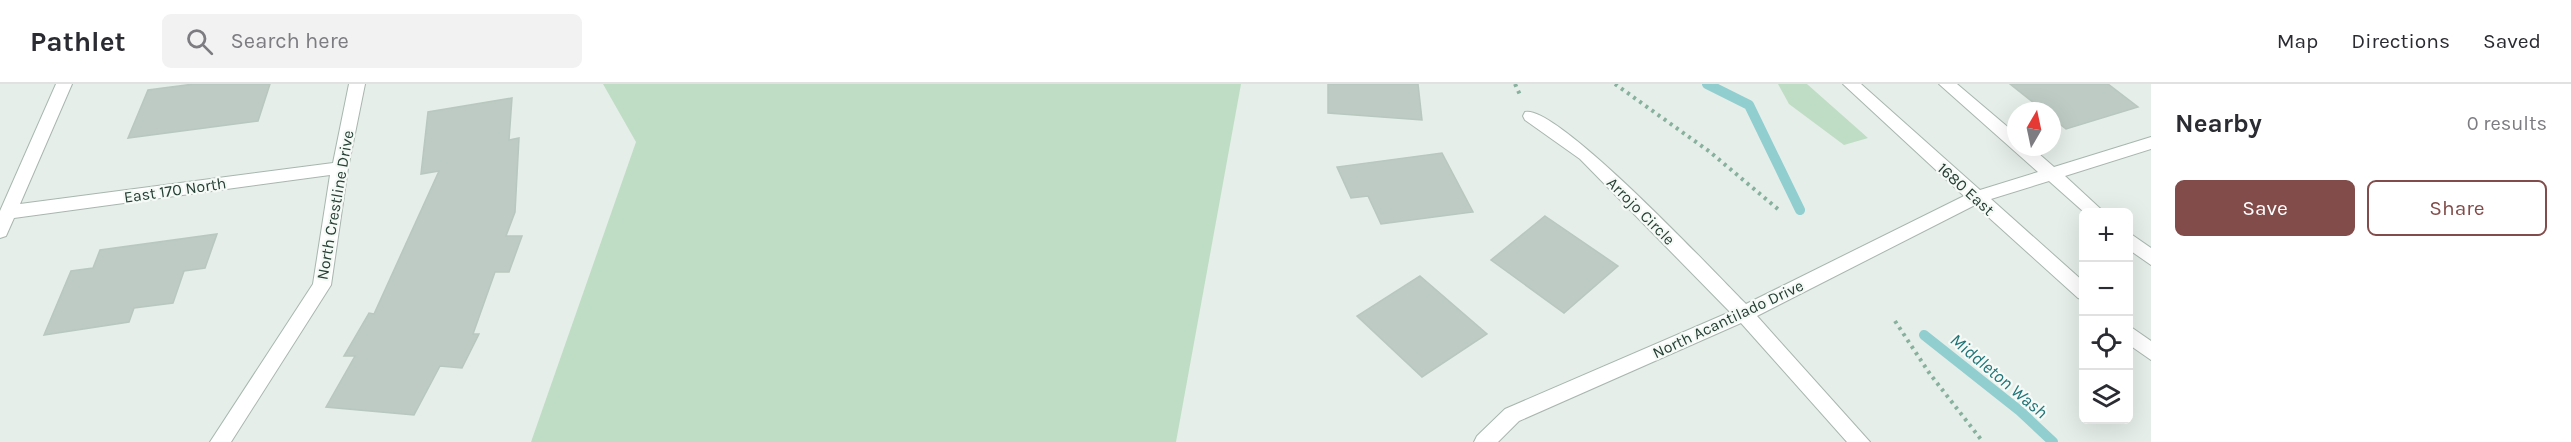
<!DOCTYPE html>
<html lang="en">
<head>
<meta charset="utf-8">
<style>
	body { margin:0; font-family:Karla,sans-serif; background:#f2f2f3; color:#2b2b33 }
	.controls { position:absolute; right:18px; bottom:18px; display:grid; overflow:hidden; border-radius:9px; box-shadow:0 6px 24px #0002 }
	.controls button { width:54px; height:54px; display:grid; place-items:center; padding:0; border:0; border-bottom:2px solid #e1e1e2; background:#fff; color:#2b2b33; font:30px sans-serif }
	.compass { position:absolute; left:2007px; top:18px; width:54px; height:54px; border-radius:50%; background:#fff; box-shadow:0 6px 24px #0002; rotate:9deg }
	.list { margin:0; padding:0; list-style:none }
	h2 { display:flex; justify-content:space-between; align-items:center; height:78px; margin:0; padding:0 24px; font-size:26px }
	h2 small { font-size:20px; font-weight:400; color:#7c7c81 }
	.actions { display:flex; gap:12px; padding:18px 24px }
	.actions a { flex:1; padding:14px 0; border:2px solid #814c4a; border-radius:9px; text-align:center; font-size:21px; color:#814c4a }
	.actions .main { background:#814c4a; color:#fff }
	.icon { flex:none; width:33px; height:33px; fill:none; stroke:currentColor; stroke-width:2; stroke-linecap:round; stroke-linejoin:round }
	.map { position:relative; flex:none; width:2151px; height:358px; overflow:hidden }
	header { display:flex; align-items:center; gap:36px; box-sizing:border-box; height:84px; padding:0 30px; background:#fff; border-bottom:2px solid #e1e1e2 }
	header strong { font-size:28px }
	nav { display:flex; gap:33px; margin-inline-start:auto; font-size:21px }
	.search { width:420px; height:54px; background:#f2f2f3; display:flex; align-items:center; gap:15px; box-sizing:border-box; padding:0 21px; border-radius:9px; color:#7c7c81; font-size:22px }
	main { display:flex }
	aside { flex:1; background:#fff }
	.map>svg:first-child { display:block }
</style>
</head>
<body>
<header>
<strong>Pathlet</strong>
<div class="search"><svg class="icon" aria-label="search" viewBox="0 0 24 24"><circle cx="10" cy="10" r="6"/><path d="M15 15l6 6"/></svg>Search here</div>
<nav><a>Map</a><a>Directions</a><a>Saved</a></nav>
</header>
<main>
<div class="map">
<svg width="2151" height="358" viewBox="0 0 2151 358">
	<rect width="100%" height="100%" fill="#e5eee9"/>
	<!-- green -->
	<path fill="#bfddc4" d="M603 0H1241L1176 358H531L636 58Z
		M1778 0H1807L1868 54 1844 61 1789 20Z"/>
	<g fill="none" stroke-linecap="round" stroke-linejoin="round">
		<!-- stream -->
		<path stroke="#90cecf" stroke-width="10" d="M1707 0 1749 21 1800 126
			M1924 251 2020 327 2053 358"/>
	</g>
	<!-- building -->
	<path fill="#bdcbc4" stroke="#b8c7bf" stroke-width="1.5" d="M194 0H270L258 37 128 54 148 6Z
		M1328 0H1418L1422 36 1328 29Z
		M2010 0H2108L2138 23 2066 45 2052 34V27H2044Z
		M512 14 509 56 519 54 515 128 506 152H522L509 188H495L473 250H479L462 284 440 282 414 331 326 323 355 272H344L369 229 374 230 439 87 421 90 428 28Z
		M1442 69 1473 128 1381 140 1368 112 1351 114 1337 83Z
		M1545 132 1618 182 1564 229 1491 176Z
		M217 150 205 184 184 187 173 219 134 224 129 238 44 251 71 187 93 184 100 166Z
		M1420 192 1487 250 1422 293 1357 232Z"/>
	<g fill="none" stroke-linecap="round" stroke-linejoin="round">
		<defs>
			<path id="minor" d="M56 0H72L20 120 333 79 349 0H365L348 84 331 201 231 358H210L313 200 330 91 14 134 6 152 0 154V127Z
				M1843 0H1861L1980 106 2038 88 1939 0H1957L2016 50V63H2031L2054 83 2151 53V65L2065 92 2105 129H2085L2049 97 1991 115 2084 198V216L2078 214 1975 121 1757 232 1870 358H1847L1741 239 1519 337 1498 358H1474L1477 352 1505 325 1730 228 1580 75 1525 36 1523 32 1525 28C1556 19 1717 191 1746 220L1964 112Z
				M2128 148 2151 164V181L2128 165Z
				M2128 241 2151 257V276L2128 260Z"/>
		</defs>
		<!-- minor casing -->
		<use href="#minor" stroke="#a8b6af" stroke-width="2"/>
		<!-- path -->
		<path stroke="#87b09e" stroke-width="4" stroke-dasharray="3 4.5" stroke-linecap="butt" d="M1515 0 1521 13
			M1615 0 1710 68 1779 126
			M1895 237 1930 290 1983 358"/>
		<!-- minor -->
		<use href="#minor" fill="#fff" fill-rule="evenodd"/>
	</g>
	<g text-anchor="middle" dominant-baseline="central" stroke-width="4.5" stroke-linejoin="round" paint-order="stroke">
		<!-- street labels -->
		<g font-size="16" fill="#253f35" stroke="#f6faf7">
			<text transform="translate(1966 105) rotate(42)">1680 East</text>
			<text transform="translate(175 106) rotate(-8)">East 170 North</text>
			<text transform="translate(335 121) rotate(-80)">North Crestline Drive</text>
			<text transform="translate(1641 127) rotate(45)">Arrojo Circle</text>
			<text transform="translate(1728 235) rotate(-25)">North Acantilado Drive</text>
		</g>
		<!-- water labels -->
		<g font-size="18" font-style="italic" fill="#217578" stroke="#f6faf7">
			<text transform="translate(1999 292) rotate(40)">Middleton Wash</text>
		</g>
	</g>
</svg>
<div class="controls">
<button>+</button>
<button>−</button>
<button><svg class="icon" aria-label="locate" viewBox="0 0 24 24"><circle cx="12" cy="12" r="6"/><path d="M12 2v4M12 18v4M2 12h4M18 12h4"/></svg></button>
<button><svg class="icon" aria-label="layers" viewBox="0 0 24 24"><path d="M12 4l9 5-9 5-9-5zM3 14l9 5 9-5"/></svg></button>
</div>
<svg class="compass" viewBox="-18 -18 36 36"><path d="M0-13l5 13h-10z" fill="#e53935"/><path d="M0 13l5-13h-10z" fill="#7c7c81"/></svg>
</div>
<aside>
<h2>Nearby<small>0 results</small></h2>
<ul class="list">
</ul>
<div class="actions"><a class="main">Save</a><a>Share</a></div>
</aside>
</main>
</body>
</html>
